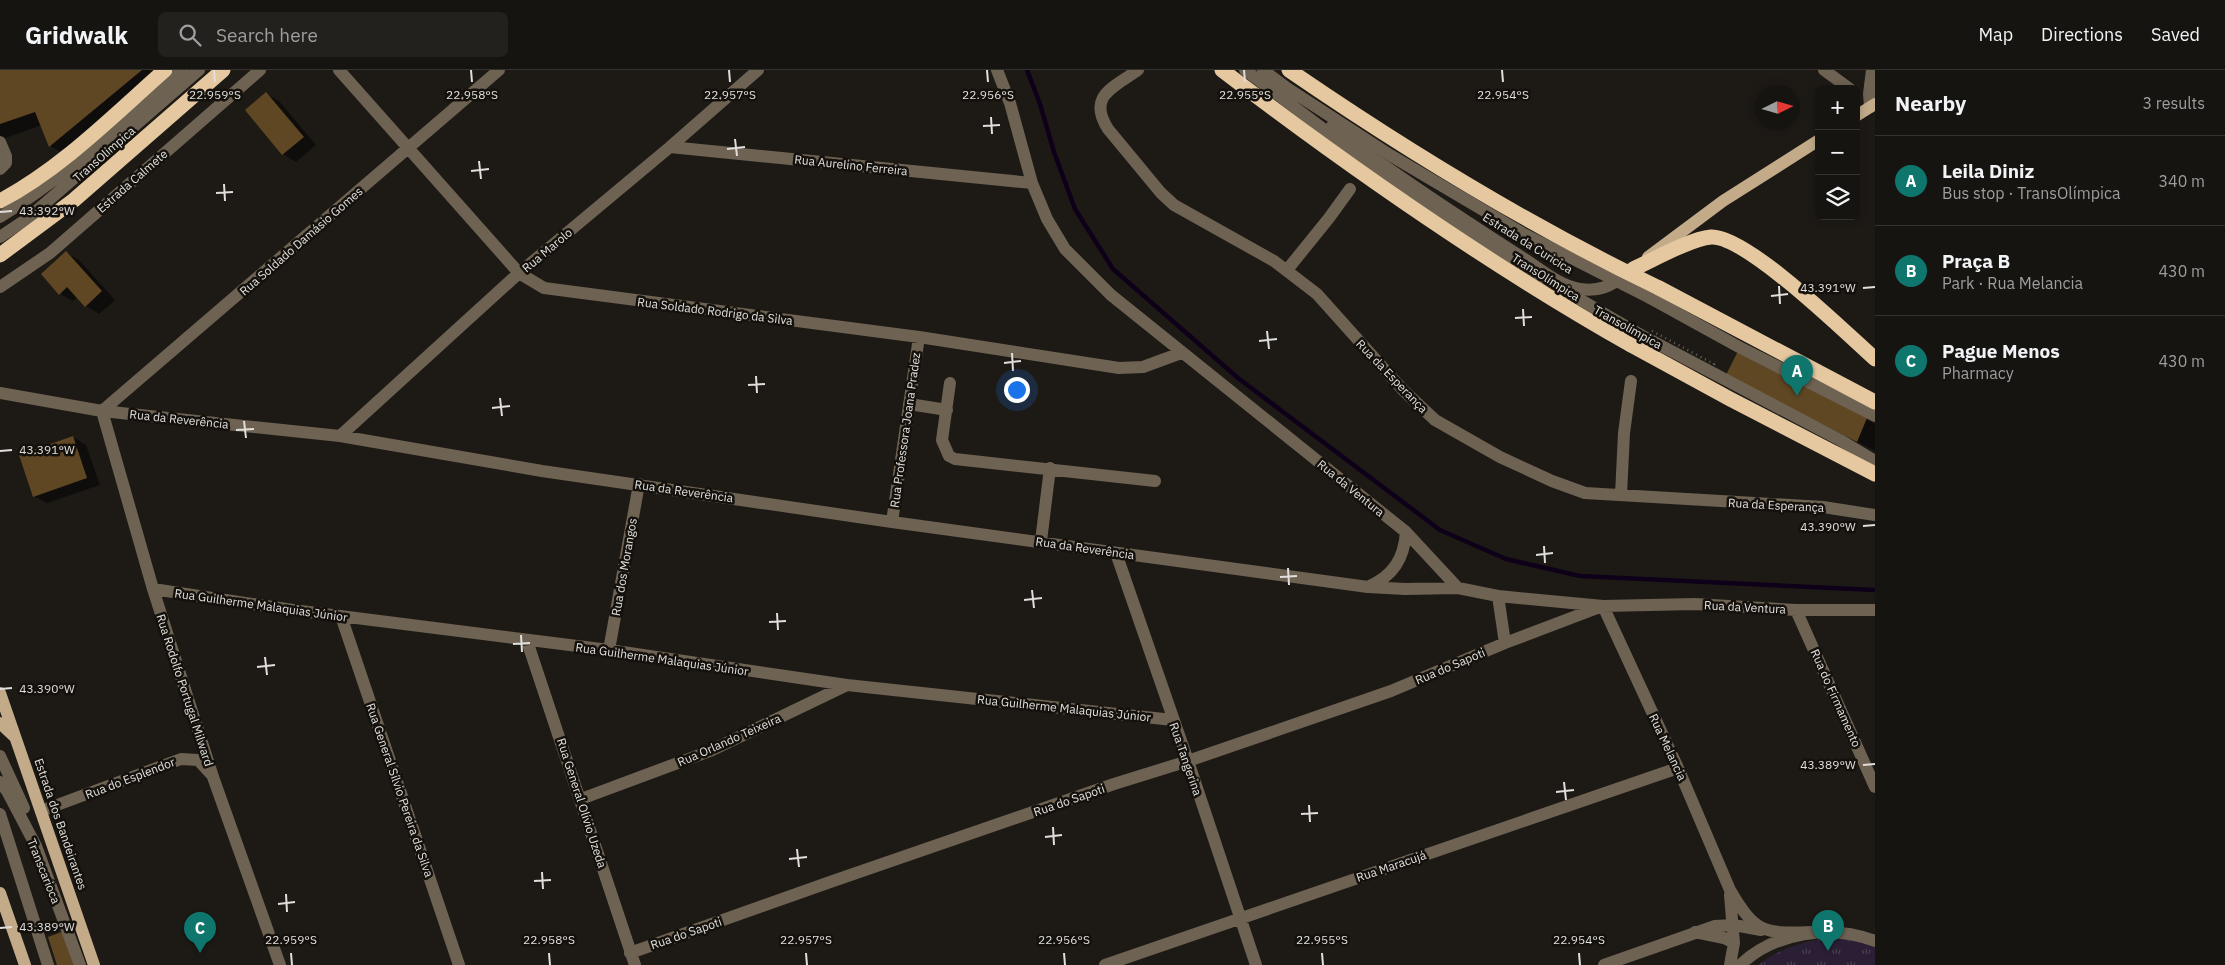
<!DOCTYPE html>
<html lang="en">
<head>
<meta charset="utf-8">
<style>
	body { margin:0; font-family:"IBM Plex Sans",sans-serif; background:#23211e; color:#f1f3f6 }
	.controls { position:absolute; right:15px; top:15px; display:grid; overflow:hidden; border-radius:8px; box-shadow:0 2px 8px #0003 }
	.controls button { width:45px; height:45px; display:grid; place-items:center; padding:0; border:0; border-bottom:1px solid #353330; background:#161410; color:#f1f3f6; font:25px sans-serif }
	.compass { position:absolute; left:1755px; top:15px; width:45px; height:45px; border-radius:50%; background:#161410; box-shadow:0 2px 8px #0003; rotate:85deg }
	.you { position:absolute; left:1016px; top:319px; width:18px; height:18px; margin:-12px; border:4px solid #fff; border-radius:50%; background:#1a73e8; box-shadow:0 0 0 8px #1a73e833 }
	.badge { display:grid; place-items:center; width:32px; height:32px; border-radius:50%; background:#0f766e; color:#fff; font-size:16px; font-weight:700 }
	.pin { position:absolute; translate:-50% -41px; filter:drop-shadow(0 1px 2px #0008) }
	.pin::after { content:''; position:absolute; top:26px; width:18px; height:15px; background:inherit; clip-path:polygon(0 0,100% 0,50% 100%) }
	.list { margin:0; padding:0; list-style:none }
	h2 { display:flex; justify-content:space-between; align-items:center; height:65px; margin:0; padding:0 20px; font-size:21px }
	h2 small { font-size:16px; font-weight:400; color:#9e9e9f }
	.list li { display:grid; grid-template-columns:32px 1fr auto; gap:15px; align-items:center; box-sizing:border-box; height:90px; padding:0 20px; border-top:1px solid #353330 }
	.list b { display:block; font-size:19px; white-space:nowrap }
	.list p { margin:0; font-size:16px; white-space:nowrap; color:#9e9e9f }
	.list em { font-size:16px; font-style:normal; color:#9e9e9f }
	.icon { flex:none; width:28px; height:28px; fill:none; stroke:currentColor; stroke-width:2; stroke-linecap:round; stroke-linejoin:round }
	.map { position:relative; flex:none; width:1875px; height:895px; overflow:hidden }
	header { display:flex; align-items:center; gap:30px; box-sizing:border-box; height:70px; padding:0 25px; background:#161410; border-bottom:1px solid #353330 }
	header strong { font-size:24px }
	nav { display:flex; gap:28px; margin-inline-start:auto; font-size:18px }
	.search { width:350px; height:45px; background:#23211e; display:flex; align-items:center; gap:12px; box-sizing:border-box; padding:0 18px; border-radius:8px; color:#9e9e9f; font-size:19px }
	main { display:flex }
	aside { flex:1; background:#161410 }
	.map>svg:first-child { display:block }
</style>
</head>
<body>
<header>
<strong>Gridwalk</strong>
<div class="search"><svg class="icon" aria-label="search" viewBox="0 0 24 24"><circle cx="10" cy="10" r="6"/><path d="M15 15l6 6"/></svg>Search here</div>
<nav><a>Map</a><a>Directions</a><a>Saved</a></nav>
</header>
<main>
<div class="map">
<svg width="1875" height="895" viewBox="0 0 1875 895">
	<defs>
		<pattern id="park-tufts" width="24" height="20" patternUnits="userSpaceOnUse" patternTransform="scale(1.25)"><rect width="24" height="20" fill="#2b1f35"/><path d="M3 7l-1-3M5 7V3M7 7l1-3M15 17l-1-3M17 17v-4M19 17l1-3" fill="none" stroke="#493f52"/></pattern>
	</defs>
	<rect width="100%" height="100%" fill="#1d1a16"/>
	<!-- park -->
	<path fill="url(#park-tufts)" d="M1820 869H1847L1875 876V895H1758C1777 880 1797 874 1820 869Z"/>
	<!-- shadow -->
	<path fill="#0007" d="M0 0H172L68 86 50 76 42 55 0 70Z
		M266 24 279 31 316 75 296 92 283 84Z
		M66 183 79 190 115 230 99 244 86 236 78 227 73 231 60 224Z
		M1739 282 1875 354V381L1745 314Z
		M73 367 86 375 100 415 47 433 34 426Z"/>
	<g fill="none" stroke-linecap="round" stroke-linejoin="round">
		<!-- stream -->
		<path stroke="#0e0019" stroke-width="4.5" d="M1027 0 1040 34 1054 82 1075 139 1113 199 1238 308 1440 460 1506 489 1580 506 1875 520"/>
	</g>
	<!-- building -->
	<path fill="#604723" d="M0 0H142L49 77 35 42 0 54Z
		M266 22 304 67 282 85 245 40Z
		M66 181 102 221 85 237 67 217 59 225 41 204Z
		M1738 281 1867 348 1857 372 1726 305Z
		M73 366 87 408 33 427 19 385Z
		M64 861 75 895H57L48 867Z"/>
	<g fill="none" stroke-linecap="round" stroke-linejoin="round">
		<!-- minor -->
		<path stroke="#6e6252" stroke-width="12" d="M339 0 519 203 544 218 919 267 1119 298 1143 297 1181 283
			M997 0 1010 33 1032 113 1047 149 1065 179 1111 225 1406 462 1458 518
			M1138 0C1113 18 1087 26 1108 59L1161 123 1174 135 1274 191 1317 224 1403 320 1435 350 1500 387 1552 411 1585 423 1823 437 1875 445
			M1824 0 1850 19
			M1870 37 1869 24 1872 0
			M1331 57C1392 103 1456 145 1520 186 1538 197 1559 216 1580 219 1599 222 1611 216 1625 205
			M0 72 6 86V93L0 99
			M670 77 1032 113
			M0 147C67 106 124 51 183 0
			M0 167 27 149 199 0
			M1287 200 1329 148 1350 119
			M0 217 50 183 260 0
			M1650 228 1739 277 1875 346
			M1639 264 1840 370 1875 391
			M950 313 942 370 949 386 955 389 1155 411
			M0 323 102 341 340 366 542 401 892 452 1368 517 1405 519 1458 518 1498 526 1603 536 1695 534 1796 540H1875
			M909 334 947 340
			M102 341 153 519 213 707 280 895
			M102 341 499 0
			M340 366 519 203 670 77 758 0
			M1621 425 1624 363 1631 311
			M892 452 919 267
			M1041 471 1050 398
			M1116 483 1188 691 1256 895
			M1368 517C1393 506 1404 489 1406 462
			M153 519 293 540 609 580 847 615 1173 650
			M1498 526 1505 573
			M1603 536 1678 698 1730 820C1755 863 1764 864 1812 862
			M1796 540 1875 717
			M341 546 459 895
			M527 571 635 895
			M609 580 639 414
			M0 686 24 738
			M0 712 7 721 36 776 80 895
			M581 729 710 681 847 615
			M41 741 181 689 198 690 211 704
			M0 744 48 895
			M1730 825 1734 873 1730 895
			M1695 862 1724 868 1734 873
			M630 883 833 811 1114 714 1188 691 1391 621 1505 573 1600 537
			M1105 895 1678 698
			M1604 895 1715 856 1734 855 1761 860
			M1740 895C1775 862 1830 854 1875 871"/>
		<!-- major -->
		<path stroke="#c3ab8a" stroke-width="12" d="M1856 46 1875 34
			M1648 187 1723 131 1819 70
			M0 623 94 895
			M0 653 15 667
			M0 823 25 895"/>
		<!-- highway -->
		<path stroke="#e5c8a0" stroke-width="15" d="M0 131C62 98 113 46 165 0
			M0 185 74 130 223 0
			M1633 199C1653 190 1690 169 1711 167 1746 165 1846 263 1875 289
			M1659 218 1875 332
			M1631 275 1730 329 1875 404"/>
		<!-- path-bridge -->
		<path stroke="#65625f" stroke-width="2.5" stroke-dasharray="1 4" stroke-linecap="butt" d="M1652 261 1714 294 1711 297
			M1652 268 1690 288 1692 284"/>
		<!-- minor-bridge -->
		<path stroke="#6e6252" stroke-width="12" d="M1245 0C1312 50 1378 102 1447 148 1510 189 1574 226 1639 264
			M1263 0 1287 18 1390 85 1522 163 1650 228"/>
		<!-- highway-bridge -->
		<path stroke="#e5c8a0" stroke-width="15" d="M1222 0C1353 100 1488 194 1631 275
			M1289 0C1407 81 1530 156 1659 218"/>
	</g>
	<!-- ticks -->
	<path fill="none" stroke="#e1dfdc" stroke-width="2" d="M214 0 215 12M471 0 472 12M729 0 730 12M987 0 988 12M1244 0 1245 12M1502 0 1503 12M991 47 992 64M983 56 1000 55M735 69 737 86M727 79 745 77M479 91 481 109M471 101 489 99M224 114 225 131M216 123 233 122M0 142 12 141M1779 216 1780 234M1863 218 1875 217M1771 226 1788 224M1523 239 1524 256M1515 248 1532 247M1267 261 1269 279M1259 271 1277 269M1012 283 1013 301M1004 293 1021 291M756 306 757 323M748 315 765 314M500 328 502 346M492 338 510 336M244 351 246 368M236 360 254 359M0 381 12 380M1863 456 1875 455M1544 476 1545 493M1536 485 1553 483M1288 498 1289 515M1280 507 1297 506M1032 520 1034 538M1024 530 1042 528M777 543 778 560M769 552 786 551M521 565 522 582M513 574 530 573M265 587 267 605M257 597 275 595M0 619 12 618M1863 695 1875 694M1564 712 1566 730M1556 722 1574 720M1309 735 1310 752M1301 744 1318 743M1053 757 1054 775M1045 767 1062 765M797 779 799 797M789 789 807 787M542 802 543 819M534 811 551 810M286 824 287 842M278 834 295 832M0 858 12 857M291 883 292 895M549 883 550 895M806 883 807 895M1064 883 1065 895M1322 883 1323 895M1579 883 1580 895"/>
	<g text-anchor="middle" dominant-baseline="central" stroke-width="5" stroke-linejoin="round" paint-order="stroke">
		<!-- street labels -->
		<g font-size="12" fill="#e1dfdc" stroke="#14110d">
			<text transform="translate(104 84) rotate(-41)">TransOlímpica</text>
			<text transform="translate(851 95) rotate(6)">Rua Aurelino Ferreira</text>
			<text transform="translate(132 111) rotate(-41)">Estrada Calmete</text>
			<text transform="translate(301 171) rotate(-41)">Rua Soldado Damásio Gomes</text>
			<text transform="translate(1528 173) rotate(32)">Estrada da Curicica</text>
			<text transform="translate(547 180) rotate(-40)">Rua Marolo</text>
			<text transform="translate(1546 207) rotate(32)">TransOlímpica</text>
			<text transform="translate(715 241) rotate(7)">Rua Soldado Rodrigo da Silva</text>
			<text transform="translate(1628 257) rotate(29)">Transolímpica</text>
			<text transform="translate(1392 306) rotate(46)">Rua da Esperança</text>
			<text transform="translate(179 349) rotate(6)">Rua da Reverência</text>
			<text transform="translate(905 360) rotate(-82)">Rua Professora Joana Pradez</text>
			<text transform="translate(1351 418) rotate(39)">Rua da Ventura</text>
			<text transform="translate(684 421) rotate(8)">Rua da Reverência</text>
			<text transform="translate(1776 435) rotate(3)">Rua da Esperança</text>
			<text transform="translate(1085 478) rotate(8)">Rua da Reverência</text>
			<text transform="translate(624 497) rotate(-80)">Rua dos Morangos</text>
			<text transform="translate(261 535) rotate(8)">Rua Guilherme Malaquias Júnior</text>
			<text transform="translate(1745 537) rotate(3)">Rua da Ventura</text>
			<text transform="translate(662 589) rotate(8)">Rua Guilherme Malaquias Júnior</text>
			<text transform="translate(1450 596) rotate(-23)">Rua do Sapoti</text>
			<text transform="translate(185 620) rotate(72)">Rua Rodolfo Portugal Milward</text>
			<text transform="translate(1836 628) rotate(66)">Rua do Firmamento</text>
			<text transform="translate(1064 638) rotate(6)">Rua Guilherme Malaquias Júnior</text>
			<text transform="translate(729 670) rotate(-24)">Rua Orlando Teixeira</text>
			<text transform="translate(1668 677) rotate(65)">Rua Melancia</text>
			<text transform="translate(1186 689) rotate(71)">Rua Tangerina</text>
			<text transform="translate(130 708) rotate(-21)">Rua do Esplendor</text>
			<text transform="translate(400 720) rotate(71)">Rua General Sílvio Pereira da Silva</text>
			<text transform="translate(1069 730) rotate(-19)">Rua do Sapoti</text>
			<text transform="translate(582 733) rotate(72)">Rua General Olívio Uzeda</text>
			<text transform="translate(61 754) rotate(71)">Estrada dos Bandeirantes</text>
			<text transform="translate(1391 796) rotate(-19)">Rua Maracujá</text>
			<text transform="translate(44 801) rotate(68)">Transcarioca</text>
			<text transform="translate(686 863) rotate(-19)">Rua do Sapoti</text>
		</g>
	</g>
	<g font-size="12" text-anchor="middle" fill="#e1dfdc" stroke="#14110d" stroke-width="5" stroke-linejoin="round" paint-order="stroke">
		<text x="215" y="29">22.959°S</text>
		<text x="472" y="29">22.958°S</text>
		<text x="730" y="29">22.957°S</text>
		<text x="988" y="29">22.956°S</text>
		<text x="1245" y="29">22.955°S</text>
		<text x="1503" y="29">22.954°S</text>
		<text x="47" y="145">43.392°W</text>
		<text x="1828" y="222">43.391°W</text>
		<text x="47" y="384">43.391°W</text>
		<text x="1828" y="461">43.390°W</text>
		<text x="47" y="623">43.390°W</text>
		<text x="1828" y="699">43.389°W</text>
		<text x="47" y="861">43.389°W</text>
		<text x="291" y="874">22.959°S</text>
		<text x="549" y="874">22.958°S</text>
		<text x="806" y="874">22.957°S</text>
		<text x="1064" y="874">22.956°S</text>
		<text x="1322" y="874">22.955°S</text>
		<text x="1579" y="874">22.954°S</text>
	</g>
</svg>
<div class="controls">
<button>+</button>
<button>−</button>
<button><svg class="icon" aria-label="layers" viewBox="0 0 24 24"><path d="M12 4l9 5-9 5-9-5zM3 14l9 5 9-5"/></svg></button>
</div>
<svg class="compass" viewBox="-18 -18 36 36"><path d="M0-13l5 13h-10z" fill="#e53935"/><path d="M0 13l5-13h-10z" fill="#9e9e9f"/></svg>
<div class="you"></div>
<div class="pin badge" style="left:1797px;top:326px">A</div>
<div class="pin badge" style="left:1828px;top:881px">B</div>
<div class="pin badge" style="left:200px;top:883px">C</div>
</div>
<aside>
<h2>Nearby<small>3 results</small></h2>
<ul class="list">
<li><span class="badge">A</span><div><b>Leila Diniz</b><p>Bus stop · TransOlímpica</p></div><em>340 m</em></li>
<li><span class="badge">B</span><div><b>Praça B</b><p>Park · Rua Melancia</p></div><em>430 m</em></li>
<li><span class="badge">C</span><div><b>Pague Menos</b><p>Pharmacy</p></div><em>430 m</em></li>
</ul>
</aside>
</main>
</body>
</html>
